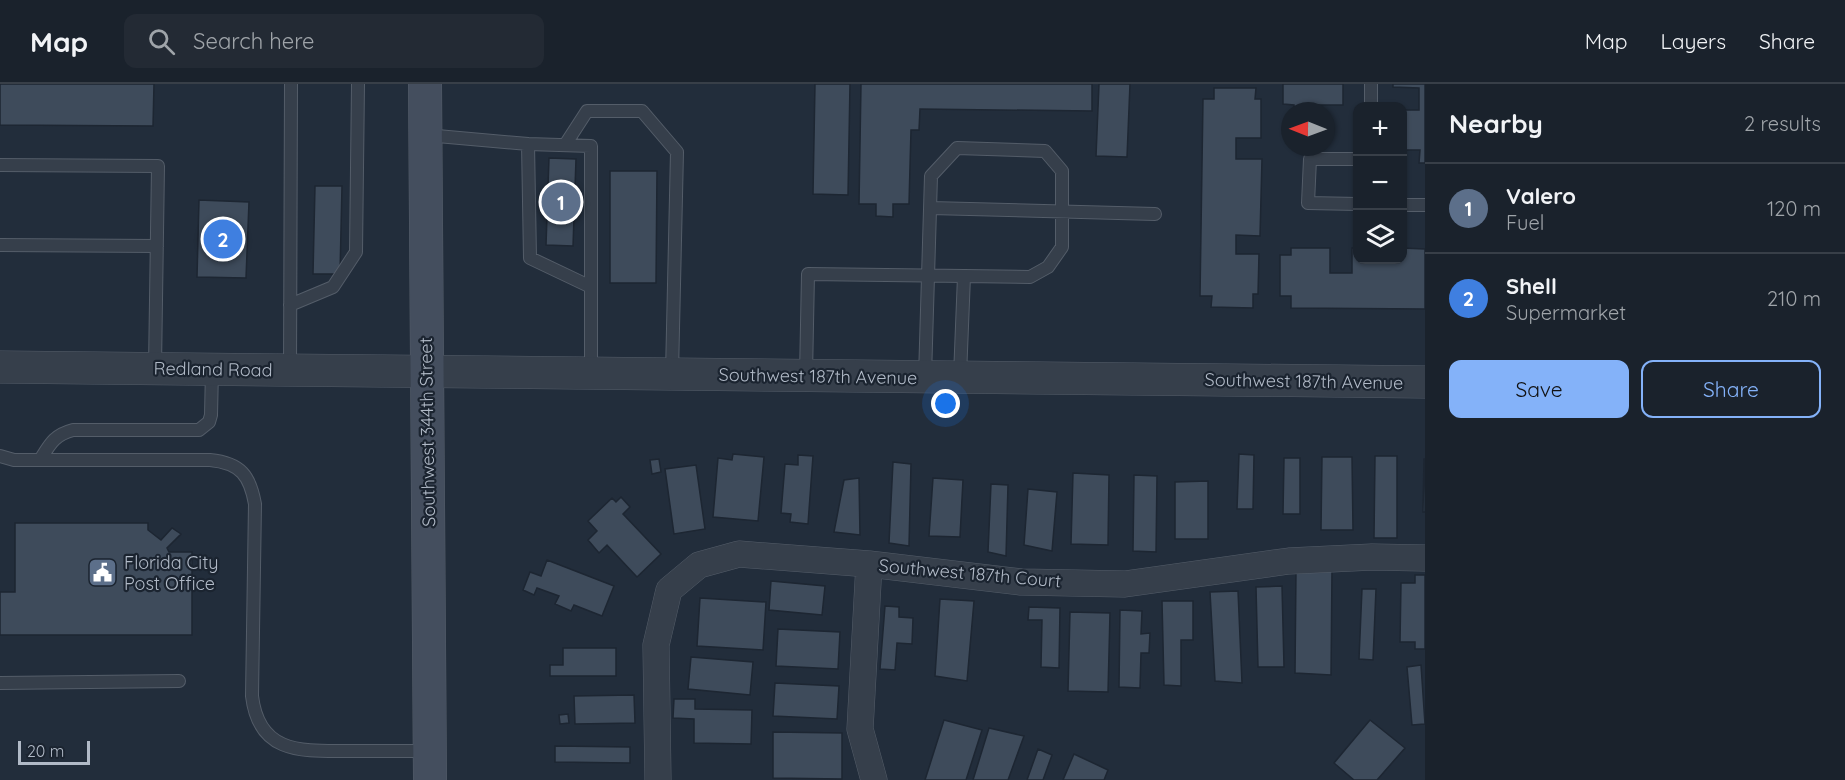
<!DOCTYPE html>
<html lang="en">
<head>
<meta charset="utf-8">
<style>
	body { margin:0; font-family:Quicksand,sans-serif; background:#232a34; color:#f1f3f6 }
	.controls { position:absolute; right:18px; top:18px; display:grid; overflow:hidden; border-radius:12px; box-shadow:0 2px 4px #0004 }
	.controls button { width:54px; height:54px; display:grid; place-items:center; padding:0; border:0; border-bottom:2px solid #383f48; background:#1a222c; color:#f1f3f6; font:30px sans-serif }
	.compass { position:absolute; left:1281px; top:18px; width:54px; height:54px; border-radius:50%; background:#1a222c; box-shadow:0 2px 4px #0004; rotate:271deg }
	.scale { position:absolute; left:18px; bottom:15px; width:72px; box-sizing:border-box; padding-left:6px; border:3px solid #b1bac7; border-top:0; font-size:16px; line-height:21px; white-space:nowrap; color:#b1bac7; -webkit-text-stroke:4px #1b2430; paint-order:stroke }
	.you { position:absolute; left:946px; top:320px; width:21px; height:21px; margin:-15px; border:4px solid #fff; border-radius:50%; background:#1a73e8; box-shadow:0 0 0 9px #1a73e833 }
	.badge { display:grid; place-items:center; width:39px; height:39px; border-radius:50%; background:#84b2f9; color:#fff; font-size:20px; font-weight:700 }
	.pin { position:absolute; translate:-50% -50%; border:3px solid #fff; box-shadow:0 2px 6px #0006 }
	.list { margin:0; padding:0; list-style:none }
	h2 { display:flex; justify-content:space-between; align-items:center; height:78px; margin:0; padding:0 24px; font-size:26px }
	h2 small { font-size:20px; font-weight:400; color:#9fa4a9 }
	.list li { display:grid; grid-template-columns:39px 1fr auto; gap:18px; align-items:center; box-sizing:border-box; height:90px; padding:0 24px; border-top:2px solid #383f48 }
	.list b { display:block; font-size:22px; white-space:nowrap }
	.list p { margin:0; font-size:20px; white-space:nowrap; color:#9fa4a9 }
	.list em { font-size:20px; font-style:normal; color:#9fa4a9 }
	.actions { display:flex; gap:12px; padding:18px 24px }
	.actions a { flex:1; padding:14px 0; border:2px solid #84b2f9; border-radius:12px; text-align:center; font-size:21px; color:#84b2f9 }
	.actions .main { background:#84b2f9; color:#111 }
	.icon { flex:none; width:33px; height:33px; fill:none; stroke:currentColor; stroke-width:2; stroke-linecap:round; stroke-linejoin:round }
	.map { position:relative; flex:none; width:1425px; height:696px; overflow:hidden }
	header { display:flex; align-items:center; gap:36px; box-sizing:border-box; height:84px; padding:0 30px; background:#1a222c; border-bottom:2px solid #383f48 }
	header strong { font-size:28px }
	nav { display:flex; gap:33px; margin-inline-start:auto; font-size:21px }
	.search { width:420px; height:54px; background:#232a34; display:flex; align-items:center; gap:15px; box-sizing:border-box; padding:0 21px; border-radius:12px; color:#9fa4a9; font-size:22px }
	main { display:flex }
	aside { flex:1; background:#1a222c }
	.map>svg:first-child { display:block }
</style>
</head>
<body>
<header>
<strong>Map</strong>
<div class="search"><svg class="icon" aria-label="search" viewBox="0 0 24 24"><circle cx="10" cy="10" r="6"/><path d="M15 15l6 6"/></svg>Search here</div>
<nav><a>Map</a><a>Layers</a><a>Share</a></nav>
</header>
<main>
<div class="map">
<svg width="1425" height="696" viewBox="0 0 1425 696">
	<rect width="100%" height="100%" fill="#222d3b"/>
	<!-- building -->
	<path fill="#3e4b5b" stroke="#1d2632" stroke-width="1.5" d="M0 0H154L153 42 0 41Z
		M815 0H850L848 111 813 110Z
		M861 0H1092V27L920 25 919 46H911L909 120H893V133L876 132V120H859Z
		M1099 0H1130L1127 73 1096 72Z
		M1283 0H1343V21H1315V27H1294V21L1283 20Z
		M1393 0H1425V79H1419L1420 66H1402V26H1419V4L1393 3Z
		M1214 4H1256L1255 15H1261V54H1236V75H1262L1260 152 1236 151V170H1259L1258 210H1253V224L1211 223 1212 212H1200L1203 15H1214Z
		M549 74 576 75 573 162 546 161Z
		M610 87H657L656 199H610Z
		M315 102H342L340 190H313Z
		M199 116 249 118 246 194 197 193Z
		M1291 164H1330V189H1352V164H1358V176H1402V164L1425 165V225L1291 224V212H1280V171H1291Z
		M733 370 764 373 758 437 713 433 718 374 732 376Z
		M1239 370 1254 371 1253 425H1237Z
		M798 371 813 372 808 440 790 438 791 430 781 429 785 380 798 381Z
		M1375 372H1397V454H1374Z
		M1322 373H1352L1353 446H1321Z
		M1284 374H1300V430H1283Z
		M659 375 661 388 652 390 650 376Z
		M1424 375H1425V428H1423Z
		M893 378 911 380 909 462 889 459Z
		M696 381 705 445 674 450 665 385Z
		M1073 389 1109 391 1108 461 1071 460Z
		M1134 391 1157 392 1156 468 1133 467Z
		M859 394 860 451 834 448 844 396Z
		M933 394 963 396 960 453 929 452Z
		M1208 397V455H1175V398Z
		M991 400 1008 401 1006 472 988 468Z
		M1028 405 1057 408 1052 467 1024 461Z
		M621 413 630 423 623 430 661 470 637 493 607 461 599 469 588 456 597 447 588 437 612 414 616 418Z
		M15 439H148V446L161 456 172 444 181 450 167 464 169 468H192V551H0V508H15Z
		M547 476 614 502 602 532 574 521 571 527 555 520 559 512 537 504 534 511 523 506 530 488 541 492Z
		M1296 486H1332L1331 591 1295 589Z
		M1415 491H1425V565H1415V558H1400L1401 499H1415Z
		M771 497 825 502 822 531 769 526Z
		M1282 502 1284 583H1258L1256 503Z
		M1362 505H1376L1373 576 1359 575Z
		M1238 507 1242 599 1215 597 1210 508Z
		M700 514 766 518 763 566 697 562Z
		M940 515 974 517 967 597 935 592Z
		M1162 517H1193V556H1181V602L1164 601Z
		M885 522 899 523V533L913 534 912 560 897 559 895 586 880 585Z
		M1029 523 1060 524 1059 584 1041 583 1042 536H1028Z
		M1120 526 1142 527 1141 550 1150 549 1149 569H1141L1140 604 1119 603Z
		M1070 528 1110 529 1108 608 1068 607Z
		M778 545 840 548 838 585 776 582Z
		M563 564H616V592H550V581H563Z
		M691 573 753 578 750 611 688 605Z
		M1421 581 1425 640 1412 641 1407 583Z
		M775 599 839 602 837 635 773 632Z
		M634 611 635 639 575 640 574 612Z
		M674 615H695V625L752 626 751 660 694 659V635L673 634Z
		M568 630 569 639 560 640 559 631Z
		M944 636 982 646 966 696H925Z
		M1370 636 1405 664 1377 696H1354L1334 679Z
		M989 644 1024 652 1008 696H973Z
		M773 648 842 649V695L773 694Z
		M555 662 630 663V679L555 678Z
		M1038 665 1052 671 1043 696H1027Z
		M1074 670 1108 686 1104 696H1063Z"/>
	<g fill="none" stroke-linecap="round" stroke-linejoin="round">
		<defs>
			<path id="service" d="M1371 22V0
				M426 51 528 60 530 174 591 203V289
				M528 60 591 62V203
				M565 61 587 27H642L677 68 672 289
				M1358 75H1310L1308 119 1358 120
				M0 81 158 82 155 283
				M1402 121H1425
				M931 124 1155 130
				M0 161 157 162
				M290 221 333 203 356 168 358 0
				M290 286 291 0
				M806 291 808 190 964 192
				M925 293 931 92 957 64 1045 67 1062 87V163L1048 183 1030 193 964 192 960 292
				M0 372 14 376H210C241 379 250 392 255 420L252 612C259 671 303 667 350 667 376 667 403 667 429 667
				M40 376C50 360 54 351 73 346H199L209 338 211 331 212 286
				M0 599 179 597"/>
			<path id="minor" d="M869 480 860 645 874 696
				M658 696 656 561 669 506 699 481 739 470 869 480 1021 498 1125 500 1289 477 1372 473 1425 474"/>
			<path id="tertiary" d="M0 283 1425 298"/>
			<path id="secondary" d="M425 0 430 696"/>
		</defs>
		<!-- service casing -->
		<use href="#service" stroke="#545d69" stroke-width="14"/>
		<!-- minor casing -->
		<use href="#minor" stroke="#545d69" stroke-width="27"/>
		<!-- tertiary casing -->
		<use href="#tertiary" stroke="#545d69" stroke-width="33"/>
		<!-- secondary casing -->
		<use href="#secondary" stroke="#545d69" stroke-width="34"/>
		<!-- service -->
		<use href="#service" stroke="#363f4b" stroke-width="12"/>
		<!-- minor -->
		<use href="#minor" stroke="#363f4b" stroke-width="26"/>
		<!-- tertiary -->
		<use href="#tertiary" stroke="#363f4b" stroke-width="32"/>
		<!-- secondary -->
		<use href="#secondary" stroke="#444e5e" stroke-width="33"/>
	</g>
	<!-- icons -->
	<defs>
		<symbol id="civic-square" viewBox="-11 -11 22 22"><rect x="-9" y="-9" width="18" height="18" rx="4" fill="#5c6f8a" stroke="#1b2430"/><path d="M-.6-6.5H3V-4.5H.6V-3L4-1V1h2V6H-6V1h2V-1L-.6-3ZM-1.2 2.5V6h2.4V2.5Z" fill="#fff"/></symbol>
	</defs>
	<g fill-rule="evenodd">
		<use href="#civic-square" x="86" y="472" width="33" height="33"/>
	</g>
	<g text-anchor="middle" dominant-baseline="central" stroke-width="4.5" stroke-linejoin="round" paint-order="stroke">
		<!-- street labels -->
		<g font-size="18" fill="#b1bac7" stroke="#1b2430">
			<text transform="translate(213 285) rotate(1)">Redland Road</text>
			<text transform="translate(818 292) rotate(1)">Southwest 187th Avenue</text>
			<text transform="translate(1304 297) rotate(1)">Southwest 187th Avenue</text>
			<text transform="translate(427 348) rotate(-91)">Southwest 344th Street</text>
			<text transform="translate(970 489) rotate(5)">Southwest 187th Court</text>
		</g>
		<!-- poi labels -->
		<g font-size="18" fill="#b1bac7" stroke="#1b2430" text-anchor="start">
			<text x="124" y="478">Florida City<tspan x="124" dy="21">Post Office</tspan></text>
		</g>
	</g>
</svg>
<div class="controls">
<button>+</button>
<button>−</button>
<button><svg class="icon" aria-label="layers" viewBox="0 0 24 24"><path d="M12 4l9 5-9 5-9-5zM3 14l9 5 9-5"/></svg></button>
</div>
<svg class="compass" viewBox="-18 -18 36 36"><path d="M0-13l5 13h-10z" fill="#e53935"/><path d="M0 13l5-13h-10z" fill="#9fa4a9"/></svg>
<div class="scale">20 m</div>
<div class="you"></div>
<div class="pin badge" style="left:561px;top:118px;background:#5c6f8a">1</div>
<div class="pin badge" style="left:223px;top:155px;background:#3f7fe0">2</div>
</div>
<aside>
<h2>Nearby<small>2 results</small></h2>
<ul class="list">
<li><span class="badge" style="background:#5c6f8a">1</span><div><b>Valero</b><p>Fuel</p></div><em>120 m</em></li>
<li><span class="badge" style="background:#3f7fe0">2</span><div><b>Shell</b><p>Supermarket</p></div><em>210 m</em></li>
</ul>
<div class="actions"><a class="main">Save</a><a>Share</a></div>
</aside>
</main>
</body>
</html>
